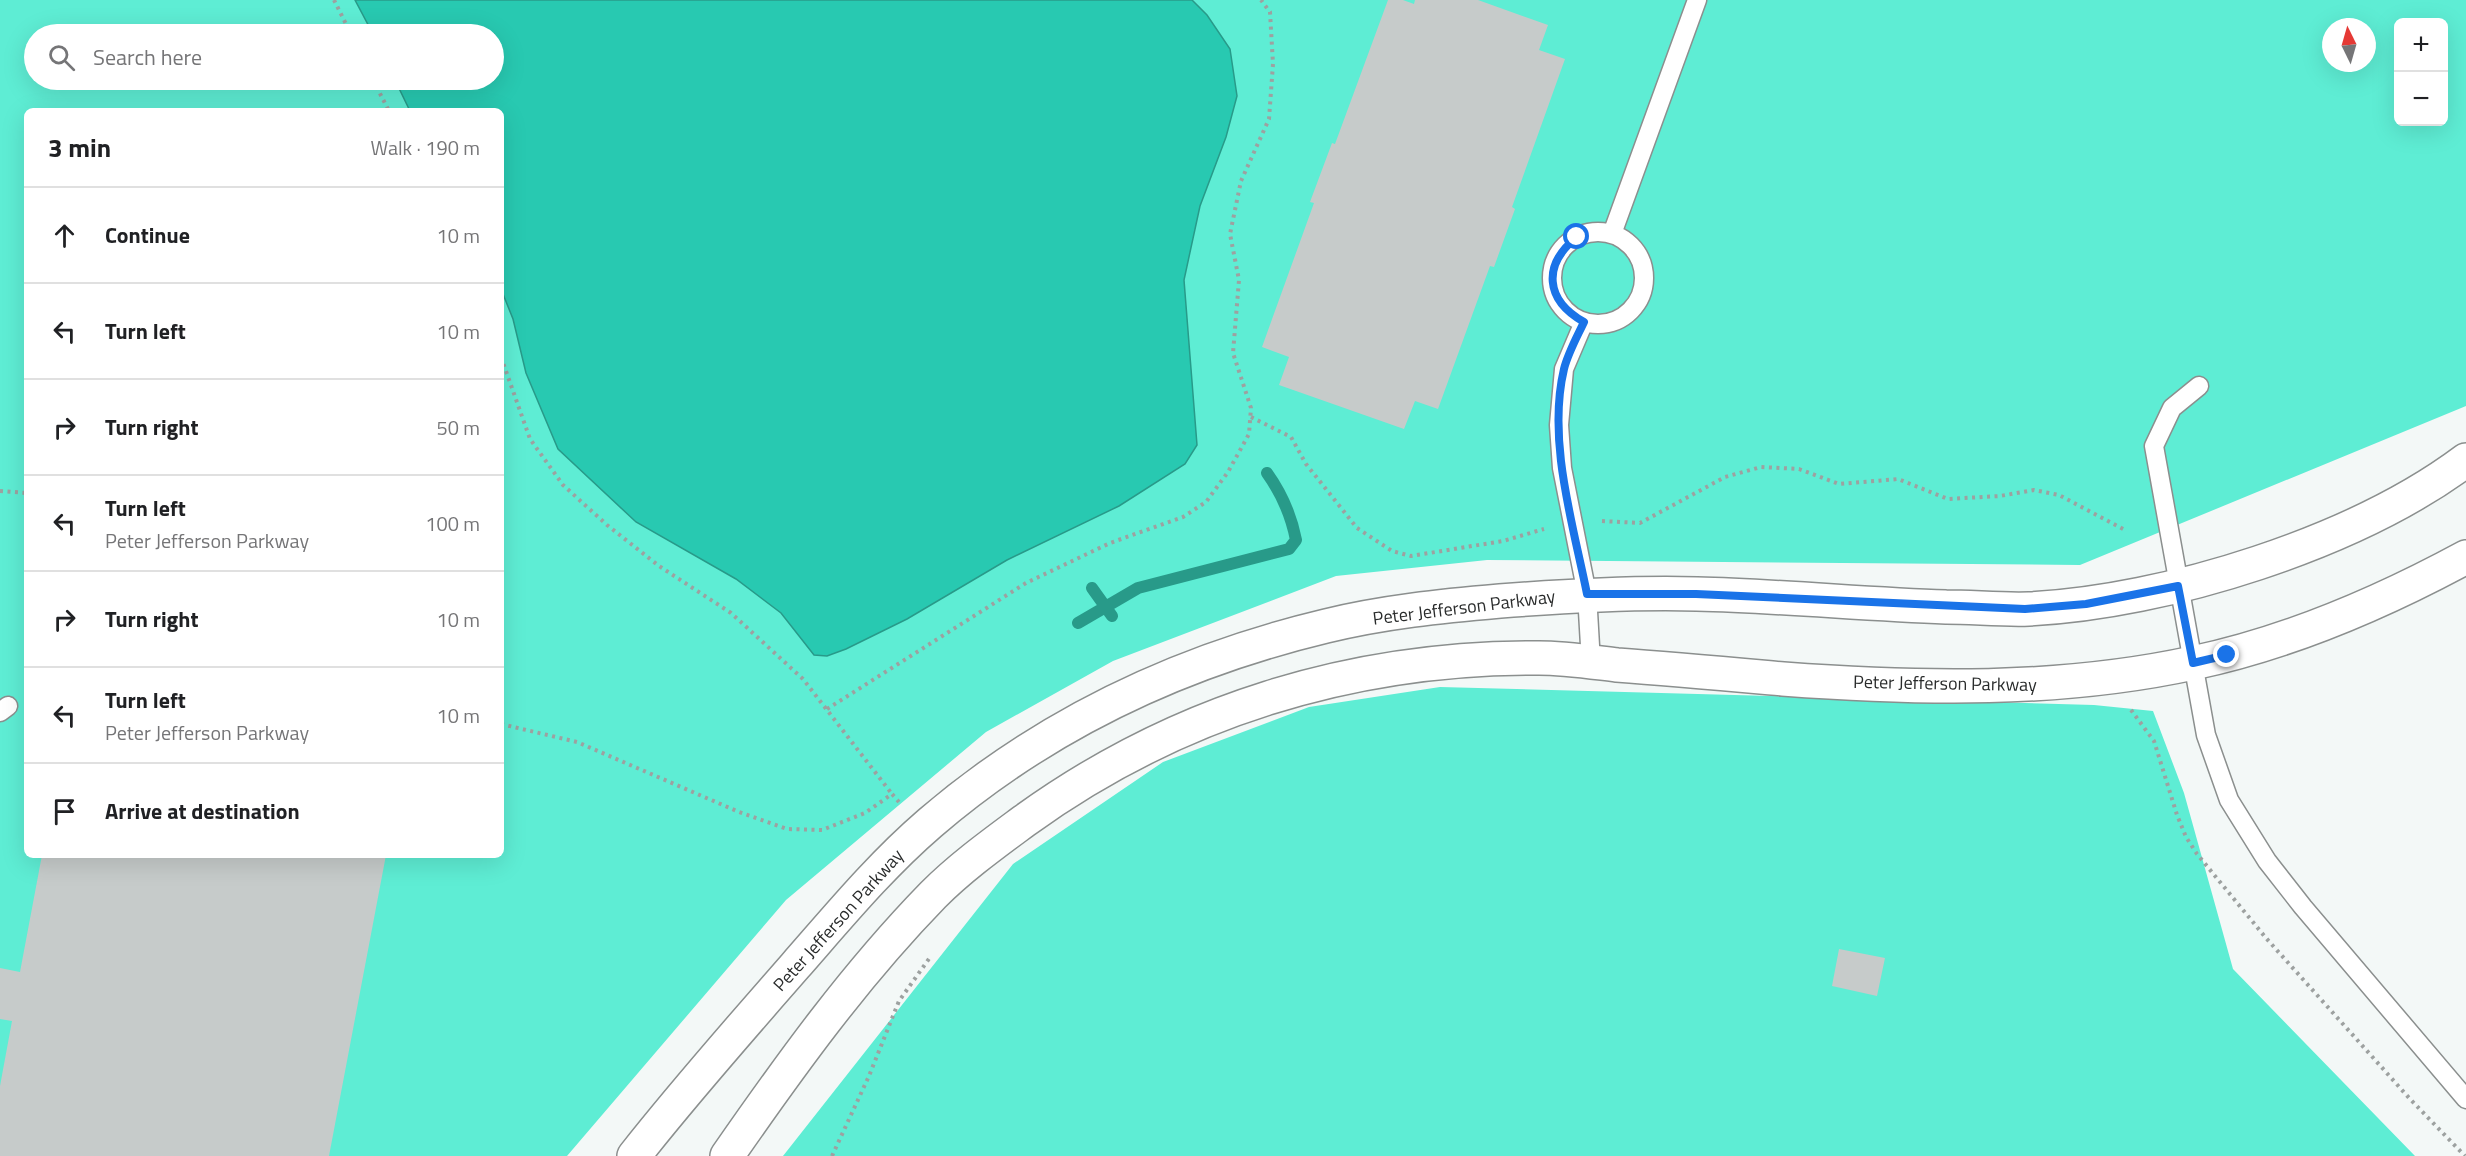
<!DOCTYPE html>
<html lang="en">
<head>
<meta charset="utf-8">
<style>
	body { margin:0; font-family:"Titillium Web",sans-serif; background:#f2f2f2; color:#202124 }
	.controls { position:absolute; right:18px; top:18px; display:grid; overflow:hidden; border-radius:9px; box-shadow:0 6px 24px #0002 }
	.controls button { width:54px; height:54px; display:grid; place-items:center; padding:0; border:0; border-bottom:2px solid #e0e0e0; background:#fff; color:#202124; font:30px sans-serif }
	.compass { position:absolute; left:2322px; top:18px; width:54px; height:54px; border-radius:50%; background:#fff; box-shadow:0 6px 24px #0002; rotate:355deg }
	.stop { position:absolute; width:18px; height:18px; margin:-14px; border:4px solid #1a73e8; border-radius:50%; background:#fff }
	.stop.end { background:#1a73e8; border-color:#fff; box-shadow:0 2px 6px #0008 }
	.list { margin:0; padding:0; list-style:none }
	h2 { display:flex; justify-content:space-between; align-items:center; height:78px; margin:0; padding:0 24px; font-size:26px }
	h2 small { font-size:20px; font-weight:400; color:#757577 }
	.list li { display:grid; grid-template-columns:39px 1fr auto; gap:18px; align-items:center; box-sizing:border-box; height:96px; padding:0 24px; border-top:2px solid #e0e0e0 }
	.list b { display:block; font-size:22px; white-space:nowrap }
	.list p { margin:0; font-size:20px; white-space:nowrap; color:#757577 }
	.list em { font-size:20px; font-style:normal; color:#757577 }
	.icon { flex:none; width:33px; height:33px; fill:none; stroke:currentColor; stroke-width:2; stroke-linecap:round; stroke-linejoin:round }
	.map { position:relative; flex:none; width:2466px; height:1156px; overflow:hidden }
	.search { position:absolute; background:#fff; box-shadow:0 6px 24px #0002; left:24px; top:24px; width:480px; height:66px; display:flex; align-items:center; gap:15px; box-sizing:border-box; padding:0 21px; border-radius:33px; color:#757577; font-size:22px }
	.panel { position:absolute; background:#fff; box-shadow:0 6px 24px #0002; left:24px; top:108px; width:480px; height:750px; border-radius:9px }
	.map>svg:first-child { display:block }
</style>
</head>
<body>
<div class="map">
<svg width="2466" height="1156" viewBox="0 0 2466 1156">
	<rect width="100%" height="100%" fill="#f3f8f7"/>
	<!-- green -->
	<path fill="#5eedd4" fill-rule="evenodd" d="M0 0H2466V406L2080 565 1487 560 1336 576 1113 661 986 732 786 900 567 1156H0ZM2398 22H2444V122H2398ZM2331 27H2367V63H2331ZM34 34H494V80H34ZM27 111H501V855H27Z
		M1440 687 2094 705 2153 711 2184 793 2233 969 2415 1156H783L1013 864 1163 762 1309 707Z"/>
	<!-- water -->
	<path fill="#28c9b1" stroke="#289a89" stroke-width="1.5" d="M355 0H1192L1207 15 1230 49 1237 96 1226 137 1200 206 1184 280 1197 445 1185 464 1119 506 1007 560 907 619 846 649 827 656 814 655 781 613 736 579 636 522 558 449 526 373 513 319 501 289V111H410L395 80H494V34H373Z"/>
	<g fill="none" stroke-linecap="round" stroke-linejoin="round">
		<!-- stream -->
		<path stroke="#289a89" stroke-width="12" d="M1092 588 1112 616
			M1078 623 1138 588 1289 549 1296 540C1291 514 1282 494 1267 473"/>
	</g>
	<!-- building -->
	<path fill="#c6cbca" d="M1388 0H1403L1414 4 1415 0H1478L1548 25 1539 50 1565 59 1512 207 1515 209 1494 267 1490 266 1438 409 1415 401 1404 429 1279 385 1289 357 1262 347 1314 203 1310 202 1332 143 1335 144Z
		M42 855H386L329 1156H0V1086L12 1021 0 1019V968L20 972Z
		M1839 949 1885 958 1877 996 1832 986Z"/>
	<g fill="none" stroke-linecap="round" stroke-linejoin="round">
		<defs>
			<path id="service" d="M1552 278a46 46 0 1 1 92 0a46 46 0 1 1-92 0Z
				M1612 234 1697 0
				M1584 322 1564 369 1559 425 1562 468 1587 594 1591 663
				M2199 386 2172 408 2154 446 2206 735 2229 800 2267 861 2303 907 2466 1099
				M0 712 8 706"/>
			<path id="tertiary" d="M634 1156C685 1091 740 1029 795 966 838 917 880 866 930 823 1044 725 1180 661 1326 626 1383 612 1442 606 1500 601 1566 596 1631 592 1697 594 1780 596 1863 604 1946 607 1973 607 2001 610 2029 609 2167 602 2355 543 2466 460
				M727 1156C791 1064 855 975 933 895 961 867 993 844 1024 821 1176 711 1352 657 1539 658 1564 658 1591 662 1617 665 1672 669 1727 674 1783 679 1919 689 2059 692 2193 663 2288 643 2381 603 2466 557"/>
		</defs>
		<!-- service casing -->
		<use href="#service" stroke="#8b8f8e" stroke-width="21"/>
		<!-- tertiary casing -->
		<use href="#tertiary" stroke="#8b8f8e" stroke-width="36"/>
		<!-- path -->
		<path stroke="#9da1a0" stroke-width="4" stroke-dasharray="3 4.5" stroke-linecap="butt" d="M334 0 351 34
			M373 80 389 111
			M501 357 530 439 563 485 607 525 659 566 731 613 803 679 892 794
			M1251 417 1291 437 1306 464 1357 528 1392 551 1411 556 1503 541 1544 529
			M0 491 27 493
			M1602 521 1640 523 1725 477 1761 467 1799 469 1839 484 1898 479 1948 499 2000 496 2034 490 2059 495 2125 530
			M827 709 1026 583 1110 543 1183 517 1206 502 1228 472 1249 434 1251 408 1233 353 1239 280 1230 234 1241 181 1269 119 1273 64 1270 12 1261 0
			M2131 710 2154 741 2177 815 2186 837 2197 854 2266 938 2410 1099 2465 1156
			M501 724 577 742 739 812 787 829 822 830 865 813 892 794 899 802
			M832 1156 869 1076 899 1001 931 956"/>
		<!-- service -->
		<use href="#service" stroke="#fff" stroke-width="18"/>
		<!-- tertiary -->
		<use href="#tertiary" stroke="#fff" stroke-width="33"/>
	</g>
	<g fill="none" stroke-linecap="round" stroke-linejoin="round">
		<!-- route -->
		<path stroke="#1a73e8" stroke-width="8" d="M1577 237C1542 265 1545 300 1584 322 1577 337 1568 353 1564 369 1547 440 1573 524 1587 594H1696L2025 609 2086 604 2178 586 2193 663 2227 655"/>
	</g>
	<g text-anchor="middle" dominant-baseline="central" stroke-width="4.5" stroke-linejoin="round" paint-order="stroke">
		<!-- street labels -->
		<g font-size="18" fill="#292b2b" stroke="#fff">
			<text transform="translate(1464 607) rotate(-7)">Peter Jefferson Parkway</text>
			<text transform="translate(1945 683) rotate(1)">Peter Jefferson Parkway</text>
			<text transform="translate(838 920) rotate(-48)">Peter Jefferson Parkway</text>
		</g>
	</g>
</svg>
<div class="controls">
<button>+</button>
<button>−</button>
</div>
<svg class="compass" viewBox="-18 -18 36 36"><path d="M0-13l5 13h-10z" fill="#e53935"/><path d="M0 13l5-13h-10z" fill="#757577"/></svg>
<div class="stop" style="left:1577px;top:237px"></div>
<div class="stop end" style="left:2227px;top:655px"></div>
<div class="search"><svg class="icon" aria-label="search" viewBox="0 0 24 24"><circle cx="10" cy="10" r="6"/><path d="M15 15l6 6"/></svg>Search here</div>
<section class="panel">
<h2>3 min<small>Walk · 190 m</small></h2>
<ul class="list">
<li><svg class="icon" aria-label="ahead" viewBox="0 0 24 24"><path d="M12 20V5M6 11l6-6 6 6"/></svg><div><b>Continue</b></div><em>10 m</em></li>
<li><svg class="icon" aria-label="left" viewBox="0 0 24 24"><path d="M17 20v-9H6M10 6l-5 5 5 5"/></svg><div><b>Turn left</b></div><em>10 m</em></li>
<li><svg class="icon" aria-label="right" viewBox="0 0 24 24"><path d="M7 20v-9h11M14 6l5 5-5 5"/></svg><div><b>Turn right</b></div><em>50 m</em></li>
<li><svg class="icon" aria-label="left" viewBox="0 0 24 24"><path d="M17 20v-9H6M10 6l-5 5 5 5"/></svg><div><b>Turn left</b><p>Peter Jefferson Parkway</p></div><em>100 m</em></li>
<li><svg class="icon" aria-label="right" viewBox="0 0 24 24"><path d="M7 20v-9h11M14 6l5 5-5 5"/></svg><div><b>Turn right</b></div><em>10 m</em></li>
<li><svg class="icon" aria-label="left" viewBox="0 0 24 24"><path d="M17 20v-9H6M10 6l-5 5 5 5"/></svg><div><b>Turn left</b><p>Peter Jefferson Parkway</p></div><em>10 m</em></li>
<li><svg class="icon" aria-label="arrive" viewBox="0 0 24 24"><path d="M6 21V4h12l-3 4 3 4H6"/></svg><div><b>Arrive at destination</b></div></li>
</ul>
</section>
</div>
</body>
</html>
